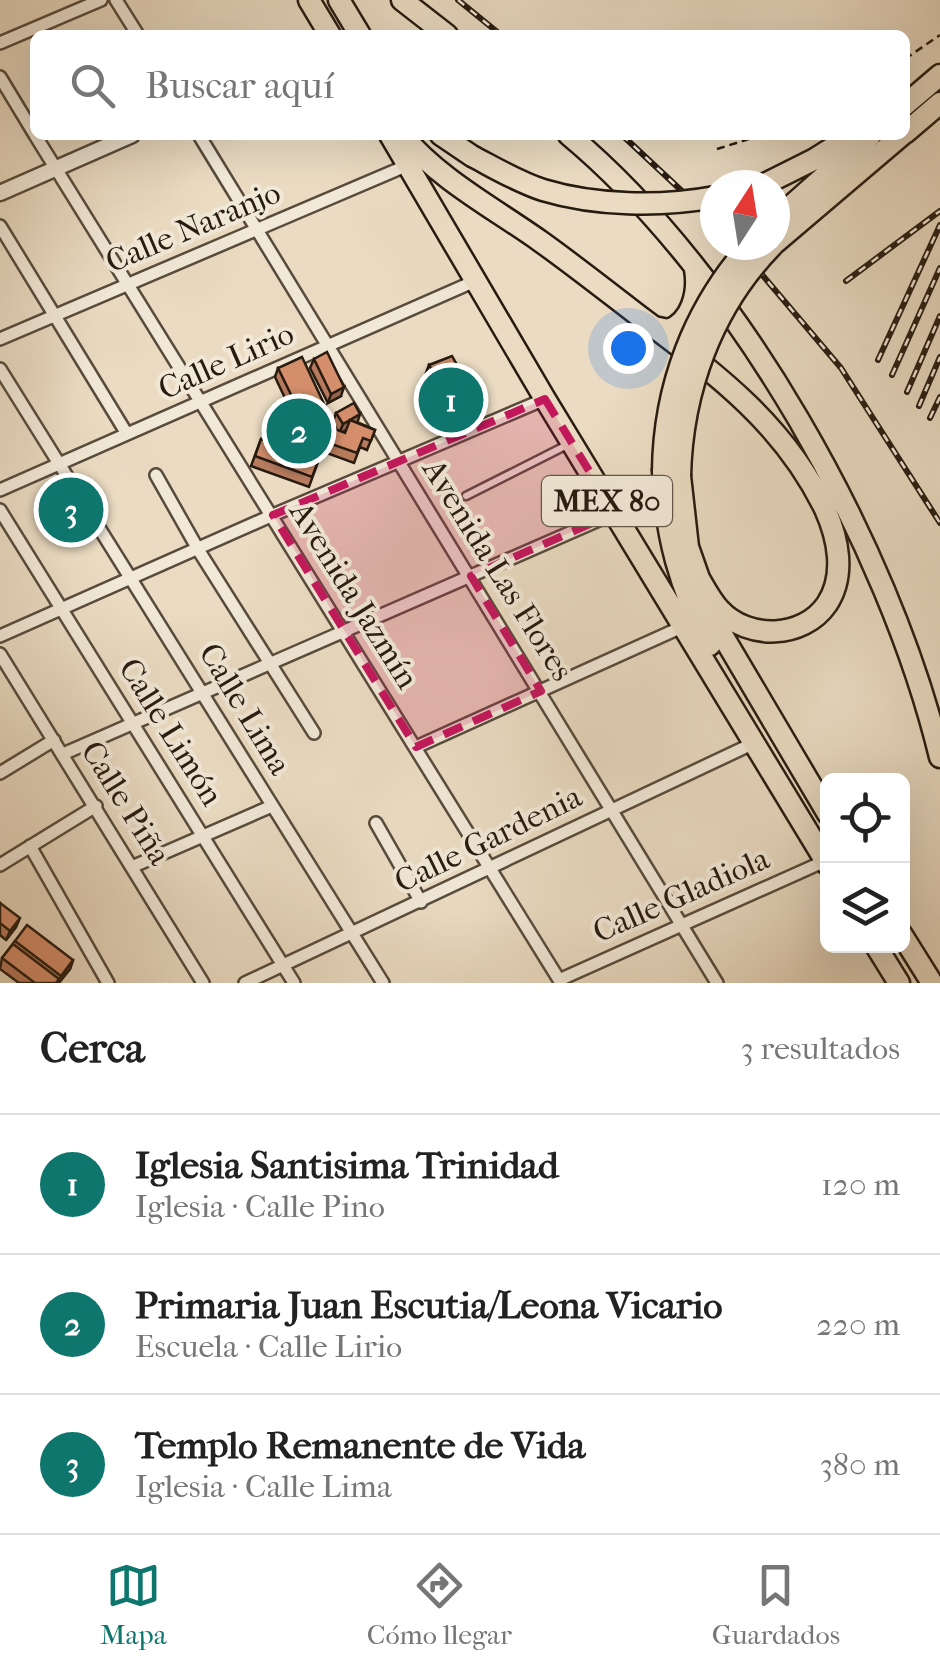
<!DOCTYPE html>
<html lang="es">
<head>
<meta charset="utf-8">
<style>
	body { margin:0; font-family:"IM FELL French Canon",serif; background:#f2f2f2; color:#222 }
	.controls { position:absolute; right:30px; bottom:30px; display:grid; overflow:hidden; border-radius:15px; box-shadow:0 10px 40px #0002 }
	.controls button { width:90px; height:90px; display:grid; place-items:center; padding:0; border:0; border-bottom:2px solid #e0e0e0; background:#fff; color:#222; font:50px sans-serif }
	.compass { position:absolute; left:700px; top:170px; width:90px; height:90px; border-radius:50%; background:#fff; box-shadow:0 10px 40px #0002; rotate:12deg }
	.you { position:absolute; left:628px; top:348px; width:35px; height:35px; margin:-25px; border:8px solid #fff; border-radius:50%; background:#1a73e8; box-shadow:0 0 0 15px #1a73e833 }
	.badge { display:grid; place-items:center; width:65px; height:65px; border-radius:50%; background:#0f766e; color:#fff; font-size:32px; font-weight:700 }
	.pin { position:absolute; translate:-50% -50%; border:5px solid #fff; box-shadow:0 2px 10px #0006 }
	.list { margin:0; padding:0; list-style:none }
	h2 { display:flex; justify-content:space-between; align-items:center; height:130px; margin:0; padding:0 40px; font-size:42px }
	h2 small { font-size:32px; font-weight:400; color:#767676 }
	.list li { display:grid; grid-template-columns:65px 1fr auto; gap:30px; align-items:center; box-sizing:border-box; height:140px; padding:0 40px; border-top:2px solid #e0e0e0 }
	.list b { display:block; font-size:38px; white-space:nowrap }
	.list p { margin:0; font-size:32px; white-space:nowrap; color:#767676 }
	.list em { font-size:32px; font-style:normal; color:#767676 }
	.icon { flex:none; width:55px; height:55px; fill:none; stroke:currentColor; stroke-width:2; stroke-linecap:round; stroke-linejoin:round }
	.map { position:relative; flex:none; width:940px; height:983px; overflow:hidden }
	.search { position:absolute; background:#fff; box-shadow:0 10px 40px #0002; left:30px; right:30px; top:30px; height:110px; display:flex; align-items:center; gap:25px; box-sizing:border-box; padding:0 35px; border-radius:15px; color:#767676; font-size:38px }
	.sheet { height:550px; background:#fff }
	nav { display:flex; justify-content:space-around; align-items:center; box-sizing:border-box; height:140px; border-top:2px solid #e0e0e0; background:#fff; font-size:28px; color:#767676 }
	nav a { display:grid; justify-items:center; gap:5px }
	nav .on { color:#0f766e }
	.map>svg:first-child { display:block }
</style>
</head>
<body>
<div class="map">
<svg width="940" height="983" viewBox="0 0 940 983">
	<rect width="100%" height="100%" fill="#eadbc2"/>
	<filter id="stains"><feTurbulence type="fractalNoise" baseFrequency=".002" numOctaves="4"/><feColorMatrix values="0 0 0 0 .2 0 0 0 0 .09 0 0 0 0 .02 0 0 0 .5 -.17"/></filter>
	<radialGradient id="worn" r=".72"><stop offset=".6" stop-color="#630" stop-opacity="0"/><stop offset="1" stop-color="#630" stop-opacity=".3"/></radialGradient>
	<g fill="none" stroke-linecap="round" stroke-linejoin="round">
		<defs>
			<path id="service" d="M466 496 567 445"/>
			<path id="minor" d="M116 0 138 35
				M0 43 101 0
				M0 77 35 135
				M35 135 561 983
				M199 135 717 983
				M0 226 127 434
				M0 339 408 165
				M0 369 383 983
				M156 475 199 551 314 733
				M0 490 475 281
				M0 510 294 983
				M0 636 273 515 545 399
				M0 654 203 983
				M416 747 684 626
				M63 754 615 513
				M0 773 54 740
				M376 823 421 902
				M30 846 108 983
				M0 865 96 806
				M134 866 272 806
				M559 980 825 861
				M245 983 754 743"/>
			<path id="tertiary" d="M0 193 132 135"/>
			<path id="trunk" d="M309 0 330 35
				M339 0 360 35
				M402 0 447 35
				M905 105 940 75
				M905 133 940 103
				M390 135 545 399 828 865
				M402 135C440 180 492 207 540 241 575 266 609 293 643 319 716 374 784 424 825 509 838 538 846 575 827 604 803 639 748 640 720 610 710 600 703 584 695 572
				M441 135 472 156
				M569 135C737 275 889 545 940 757
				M763 185 813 160 853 135
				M775 220 871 135
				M775 243 902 135
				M654 327 668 330C692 322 699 292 695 269
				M663 471C665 534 680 589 710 645
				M680 476 688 547 714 621 828 814
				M902 935 932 983
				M876 946 899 983"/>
		</defs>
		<!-- service casing -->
		<use href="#service" stroke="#584b3c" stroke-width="11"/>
		<!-- minor casing -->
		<use href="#minor" stroke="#584b3c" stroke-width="16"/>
		<!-- tertiary casing -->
		<use href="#tertiary" stroke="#584b3c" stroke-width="19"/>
		<!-- trunk casing -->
		<use href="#trunk" stroke="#271b10" stroke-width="25"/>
		<!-- path -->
		<path stroke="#271b10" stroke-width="2.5" stroke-dasharray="8 5" stroke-linecap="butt" d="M905 59 940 35
			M717 149 762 135"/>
		<!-- service -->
		<use href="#service" stroke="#f1e8d7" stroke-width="6"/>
		<!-- minor -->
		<use href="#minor" stroke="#f1e8d7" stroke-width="11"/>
		<!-- tertiary -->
		<use href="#tertiary" stroke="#f1e8d7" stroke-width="14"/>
		<!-- trunk -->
		<use href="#trunk" stroke="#eadbc2" stroke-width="20"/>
		<defs>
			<path id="rail" d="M458 0 501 35
				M622 135 715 222
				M737 245 841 368 940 523
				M846 281 940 211
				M878 360 940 225
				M892 375 940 268
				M907 392 940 316
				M919 406 940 357
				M930 418 940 397"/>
		</defs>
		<!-- rail casing -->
		<use href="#rail" stroke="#271b10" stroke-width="6"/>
		<!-- rail -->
		<use href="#rail" stroke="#f1e8d7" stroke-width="2.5" stroke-dasharray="8" stroke-linecap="butt"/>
		<defs>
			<path id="trunk-bridge" d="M472 156C495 168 518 182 543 190 596 206 661 207 715 197
				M663 471C664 386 694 308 750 245
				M680 476C682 391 712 307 773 245"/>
		</defs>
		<!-- trunk-bridge casing -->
		<use href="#trunk-bridge" stroke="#271b10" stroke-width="25" stroke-linecap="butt"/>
		<!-- trunk-bridge -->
		<use href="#trunk-bridge" stroke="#eadbc2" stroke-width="20"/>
	</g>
	<!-- wall -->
	<path fill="#b77b5e" stroke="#271b10" stroke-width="2.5" d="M314 359 341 396 328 403 310 368Z
		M429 365 479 422 455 433 424 378Z
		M278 368 325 406 322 415 308 421 315 424 306 449 294 444 301 425 298 426 295 418 286 441 275 437 278 427 293 415 275 377Z
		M336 413 375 430 367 450 360 447 354 463 313 448 322 424 337 430 333 422Z
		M261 439 319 459 309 487 251 466Z
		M57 495 93 506 89 516 67 527 54 505Z
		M0 903 16 927 6 940 0 935Z
		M15 941 73 960 70 969 59 983H19L0 969 2 958Z"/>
	<!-- shaded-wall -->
	<path fill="#95644c" stroke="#271b10" stroke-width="2.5" d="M344 387 341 396 328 403 331 394Z
		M325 406 322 415 298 426 302 417Z
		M483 410 479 422 455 433 460 421Z
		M360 414 357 424 339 434 343 424Z
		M93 506 89 516 67 527 70 518Z
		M20 918 16 927 6 940 10 931Z
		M73 960 70 969 58 983 61 976Z"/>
	<!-- building -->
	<path fill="#d58f6d" stroke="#271b10" stroke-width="2.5" d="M327 352 344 387 331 394 314 359Z
		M452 356 483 410 460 421 429 365Z
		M302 357 325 406 302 417 278 368Z
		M354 403 360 414 343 424 336 413Z
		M284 412 295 416 290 432 278 427Z
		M303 419 315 424 309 439 297 435Z
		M350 420 375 430 371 441 363 438 357 453 317 439 322 424 345 433Z
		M261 439 319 459 312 477 255 456Z
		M79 484 93 506 70 518 57 495Z
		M0 903 20 918 10 931 0 923Z
		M27 925 73 960 61 976 15 941Z
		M13 944 59 979 56 983H35L2 958Z"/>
	<!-- marked area -->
	<path fill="#c2185b" fill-opacity="0.2" stroke="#c2185b" stroke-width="8" stroke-dasharray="20 12" stroke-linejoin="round" d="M545 399 615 513 471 576 541 691 416 747 273 515Z"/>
	<g text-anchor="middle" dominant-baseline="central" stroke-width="8" stroke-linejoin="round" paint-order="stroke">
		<!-- shield labels -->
		<rect fill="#f1e8d7" stroke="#64584c" stroke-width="2.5" x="542" y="476" width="130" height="50" rx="8"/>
		<g font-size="30" font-weight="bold" fill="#271b10">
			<text x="607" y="501">MEX 80</text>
		</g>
		<!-- street labels -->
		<g font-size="32" fill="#271b10" stroke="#f1e8d7">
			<text transform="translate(193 227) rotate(-23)">Calle Naranjo</text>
			<text transform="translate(226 361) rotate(-24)">Calle Lirio</text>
			<text transform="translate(498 570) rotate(58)">Avenida Las Flores</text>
			<text transform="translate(354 595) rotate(58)">Avenida Jazmín</text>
			<text transform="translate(245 709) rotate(59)">Calle Lima</text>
			<text transform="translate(171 732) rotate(58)">Calle Limón</text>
			<text transform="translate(126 803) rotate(58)">Calle Piña</text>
			<text transform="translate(488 839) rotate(-26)">Calle Gardenia</text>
			<text transform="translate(681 895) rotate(-24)">Calle Gladiola</text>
		</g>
	</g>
	<rect width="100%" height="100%" filter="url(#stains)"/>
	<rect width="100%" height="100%" fill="url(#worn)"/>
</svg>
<div class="controls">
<button><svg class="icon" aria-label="locate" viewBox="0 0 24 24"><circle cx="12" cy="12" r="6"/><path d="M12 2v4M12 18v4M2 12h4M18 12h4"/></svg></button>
<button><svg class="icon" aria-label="layers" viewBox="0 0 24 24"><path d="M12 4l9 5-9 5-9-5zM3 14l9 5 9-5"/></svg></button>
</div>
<svg class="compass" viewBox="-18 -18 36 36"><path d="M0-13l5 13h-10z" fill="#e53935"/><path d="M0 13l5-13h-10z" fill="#767676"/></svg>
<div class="you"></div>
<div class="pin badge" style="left:451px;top:400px">1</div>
<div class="pin badge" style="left:299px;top:431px">2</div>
<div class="pin badge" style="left:71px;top:510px">3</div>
<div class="search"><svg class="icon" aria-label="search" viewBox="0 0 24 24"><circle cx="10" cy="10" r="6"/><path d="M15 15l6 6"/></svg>Buscar aquí</div>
</div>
<section class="sheet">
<h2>Cerca<small>3 resultados</small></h2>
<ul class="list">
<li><span class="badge">1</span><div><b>Iglesia Santisima Trinidad</b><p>Iglesia · Calle Pino</p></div><em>120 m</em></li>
<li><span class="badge">2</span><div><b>Primaria Juan Escutia/Leona Vicario</b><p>Escuela · Calle Lirio</p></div><em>220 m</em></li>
<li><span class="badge">3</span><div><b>Templo Remanente de Vida</b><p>Iglesia · Calle Lima</p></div><em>380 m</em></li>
</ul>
</section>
<nav>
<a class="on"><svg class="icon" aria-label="map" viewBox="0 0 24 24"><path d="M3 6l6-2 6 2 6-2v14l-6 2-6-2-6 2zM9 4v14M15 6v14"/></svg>Mapa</a>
<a><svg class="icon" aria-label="directions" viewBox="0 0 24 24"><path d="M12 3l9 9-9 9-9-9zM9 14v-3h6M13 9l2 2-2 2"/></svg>Cómo llegar</a>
<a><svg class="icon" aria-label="saved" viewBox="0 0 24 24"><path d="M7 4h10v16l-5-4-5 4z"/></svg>Guardados</a>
</nav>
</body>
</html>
